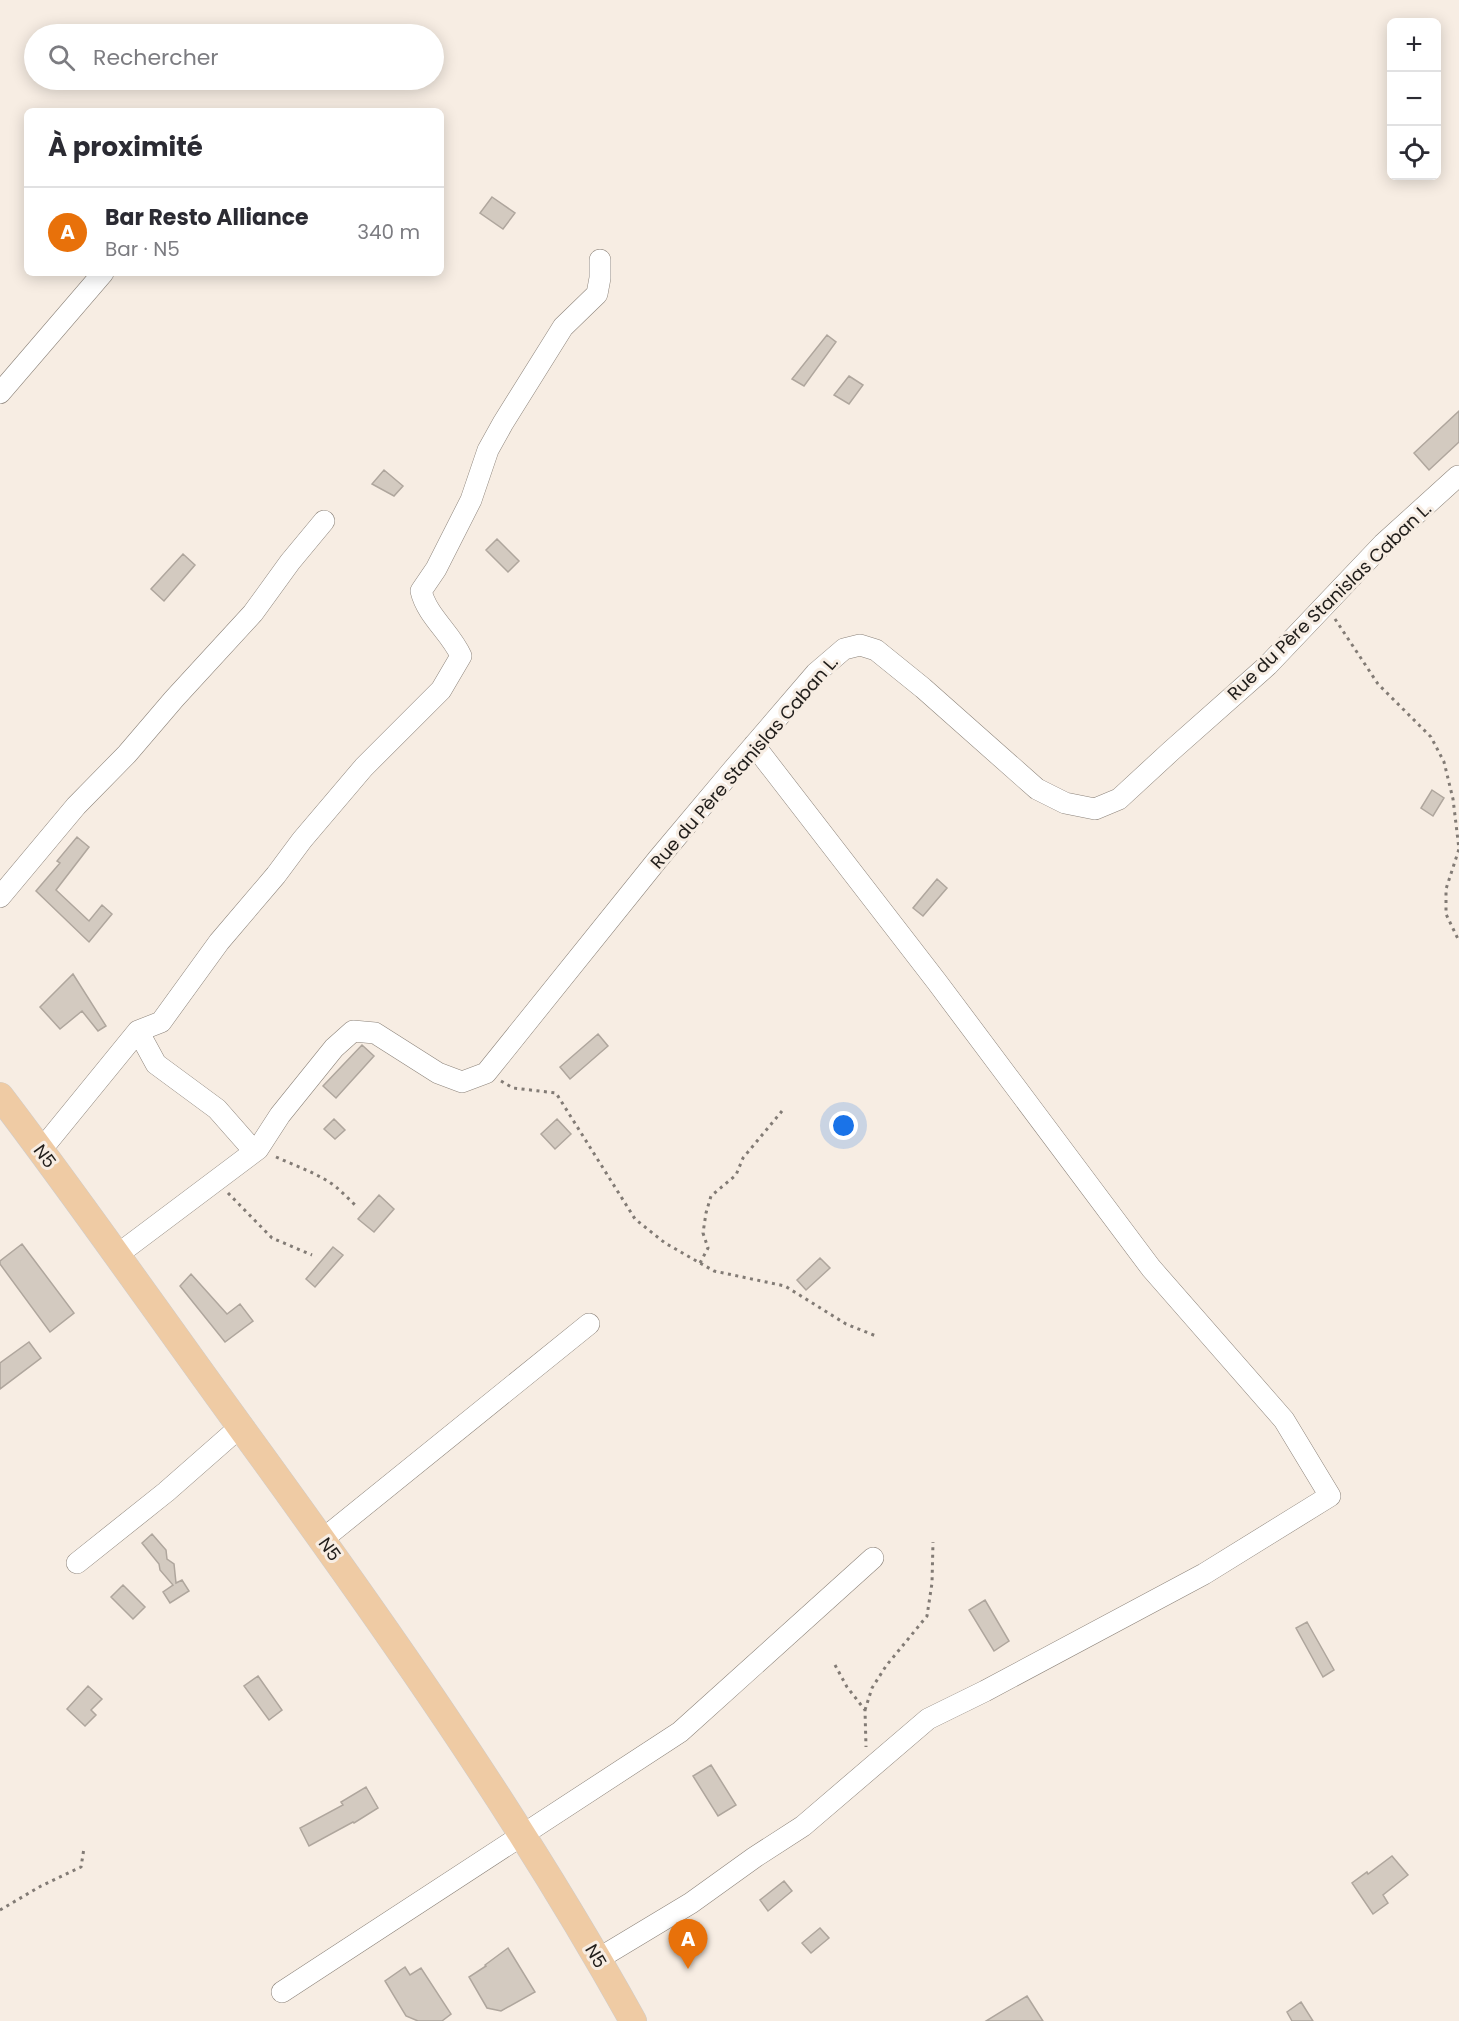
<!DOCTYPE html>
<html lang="fr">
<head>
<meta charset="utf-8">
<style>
	body { margin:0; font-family:Poppins,sans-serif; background:#f7f7f7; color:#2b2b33 }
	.controls { position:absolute; right:18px; top:18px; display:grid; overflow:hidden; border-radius:9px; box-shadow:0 3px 15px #0003 }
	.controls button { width:54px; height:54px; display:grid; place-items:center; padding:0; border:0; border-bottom:2px solid #e1e1e2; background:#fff; color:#2b2b33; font:30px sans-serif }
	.you { position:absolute; left:844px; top:1126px; width:21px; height:21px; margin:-15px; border:4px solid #fff; border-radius:50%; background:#1a73e8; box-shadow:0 0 0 9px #1a73e833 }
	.badge { display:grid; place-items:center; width:39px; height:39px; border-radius:50%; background:#d93025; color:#fff; font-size:20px; font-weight:700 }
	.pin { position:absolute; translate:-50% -50px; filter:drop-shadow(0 2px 3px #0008) }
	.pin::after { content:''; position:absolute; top:32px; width:21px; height:18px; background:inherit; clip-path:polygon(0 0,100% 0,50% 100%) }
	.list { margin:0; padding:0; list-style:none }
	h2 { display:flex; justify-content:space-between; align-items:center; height:78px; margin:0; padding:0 24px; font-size:26px }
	h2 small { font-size:20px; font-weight:400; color:#7c7c81 }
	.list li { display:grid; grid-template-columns:39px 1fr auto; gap:18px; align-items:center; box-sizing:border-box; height:90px; padding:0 24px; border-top:2px solid #e1e1e2 }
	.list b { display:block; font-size:22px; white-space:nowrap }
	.list p { margin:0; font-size:20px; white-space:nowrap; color:#7c7c81 }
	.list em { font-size:20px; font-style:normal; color:#7c7c81 }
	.icon { flex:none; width:33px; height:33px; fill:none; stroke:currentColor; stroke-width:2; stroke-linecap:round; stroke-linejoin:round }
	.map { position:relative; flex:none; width:1459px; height:2021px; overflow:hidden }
	.search { position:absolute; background:#fff; box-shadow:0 3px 15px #0003; left:24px; top:24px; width:420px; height:66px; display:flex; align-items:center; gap:15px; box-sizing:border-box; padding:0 21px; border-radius:33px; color:#7c7c81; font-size:22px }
	.panel { position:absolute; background:#fff; box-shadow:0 3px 15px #0003; left:24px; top:108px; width:420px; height:168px; border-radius:9px }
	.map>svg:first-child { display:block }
</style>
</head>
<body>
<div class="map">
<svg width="1459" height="2021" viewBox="0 0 1459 2021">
	<rect width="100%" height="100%" fill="#f7ede3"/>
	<!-- building -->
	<path fill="#d3cac0" stroke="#afa69d" stroke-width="1.5" d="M492 197 515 213 503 229 480 213Z
		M827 335 836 342 804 386 792 379Z
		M849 376 863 385 849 404 834 395Z
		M1459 411V442L1429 470 1414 453Z
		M384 470 403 486 394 496 372 484Z
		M497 539 519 561 508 572 486 550Z
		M183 554 195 565 164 601 151 589Z
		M1432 790 1444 798 1433 816 1421 808Z
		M77 837 89 847 56 890 89 921 102 905 112 914 89 942 36 891 60 863 57 861Z
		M937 879 947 888 923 916 913 908Z
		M73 974 106 1026 98 1031 82 1011 60 1029 40 1007Z
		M598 1034 608 1046 570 1079 560 1067Z
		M362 1045 374 1056 336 1098 323 1086Z
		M334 1119 345 1130 335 1139 324 1129Z
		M557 1119 571 1134 555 1149 541 1134Z
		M379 1195 394 1209 374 1232 358 1219Z
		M22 1244 74 1313 50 1332 0 1264V1261Z
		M333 1247 343 1255 315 1287 306 1279Z
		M820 1258 830 1268 806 1290 797 1280Z
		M191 1274 227 1314 240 1304 253 1321 225 1342 180 1286Z
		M29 1342 41 1358 0 1389V1363Z
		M152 1534 166 1550 167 1559 174 1564 176 1583 182 1580 189 1591 170 1603 163 1592 173 1585 160 1570 159 1564 142 1543Z
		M123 1585 145 1607 133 1619 111 1597Z
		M985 1600 1009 1641 994 1651 969 1610Z
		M1307 1622 1334 1670 1323 1677 1296 1628Z
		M258 1676 282 1710 269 1720 244 1686Z
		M88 1686 102 1699 91 1710 96 1715 85 1726 67 1709Z
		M711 1765 736 1805 718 1816 693 1776Z
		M366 1787 378 1808 354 1823 353 1822 309 1846 300 1828 343 1805 341 1802Z
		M1392 1856 1408 1875 1383 1895 1388 1903 1373 1914 1352 1883 1367 1872 1368 1874Z
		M784 1881 792 1891 768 1911 760 1900Z
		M820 1928 829 1938 811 1953 802 1943Z
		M508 1948 535 1992 501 2011 487 2008 469 1977 486 1966 485 1965Z
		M405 1967 410 1975 421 1968 451 2014 442 2021H418L406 2016 385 1981Z
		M1027 1996 1043 2021H986Z
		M1301 2002 1313 2021H1292L1287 2012Z"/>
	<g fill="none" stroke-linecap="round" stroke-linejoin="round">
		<defs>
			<path id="minor" d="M0 393 103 273
				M0 897 76 806 127 754 174 699 253 613 290 562 324 521
				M138 1031 156 1064 217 1109 254 1151
				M41 1150 138 1031 161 1022 219 942 276 875 302 840 364 767 441 690 461 656C451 633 427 616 421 591L436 569 471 500 488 450 503 423 563 327 597 294 600 278V260
				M117 1255 258 1149 280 1115 334 1048 353 1031 375 1033 438 1073 462 1082 486 1073 658 859 731 772 816 673 844 649 860 645 876 650 923 688 1037 789 1065 803 1095 809 1119 799 1171 751 1268 665 1383 544 1458 476
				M323 1539 589 1324
				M77 1563 166 1492 240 1427
				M598 1959 691 1903 755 1857 803 1826 928 1719 985 1691 1204 1574 1330 1496 1284 1420 1151 1268 937 982 754 745
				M282 1992 680 1732 873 1558"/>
			<path id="major" d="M0 1096C83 1205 161 1318 242 1429 381 1620 518 1814 633 2021"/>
		</defs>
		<!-- minor casing -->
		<use href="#minor" stroke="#8c837a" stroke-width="22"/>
		<!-- major casing -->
		<use href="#major" stroke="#cecdcd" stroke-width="28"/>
		<!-- path -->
		<path stroke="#827b75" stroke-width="3" stroke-dasharray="3 4.5" stroke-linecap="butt" d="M1335 619 1378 684 1431 737 1444 762 1453 799 1459 849 1446 889V914L1459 941
			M501 1081 513 1088 556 1093 635 1219 665 1243 714 1271 785 1286 846 1324 876 1336
			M276 1157C296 1166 317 1173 335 1186 342 1192 349 1199 356 1206
			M228 1193 272 1238 312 1255
			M700 1263 708 1248 703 1233 706 1213 711 1196 736 1175 743 1158 782 1111
			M835 1665 847 1687 865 1710 866 1747
			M865 1710 872 1688 886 1666 927 1616 932 1583 933 1542
			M0 1910 41 1886 81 1867 84 1848"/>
		<!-- minor -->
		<use href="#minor" stroke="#fff" stroke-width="21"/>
		<!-- major -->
		<use href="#major" stroke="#efcba4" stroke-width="27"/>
	</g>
	<g text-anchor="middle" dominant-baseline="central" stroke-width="6" stroke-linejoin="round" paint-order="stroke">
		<!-- street labels -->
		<g font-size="18" fill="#201d1a" stroke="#f7ede3">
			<text transform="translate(1329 601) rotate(-44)">Rue du Père Stanislas Caban L.</text>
			<text transform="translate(744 762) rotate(-49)">Rue du Père Stanislas Caban L.</text>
			<text transform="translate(45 1156) rotate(54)">N5</text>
			<text transform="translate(330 1549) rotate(55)">N5</text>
			<text transform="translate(596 1956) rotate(60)">N5</text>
		</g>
	</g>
</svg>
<div class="controls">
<button>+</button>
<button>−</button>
<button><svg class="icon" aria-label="locate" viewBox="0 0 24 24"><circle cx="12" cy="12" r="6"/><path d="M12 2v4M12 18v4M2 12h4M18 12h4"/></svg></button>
</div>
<div class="you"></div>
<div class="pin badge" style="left:688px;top:1969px;background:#e8710a">A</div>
<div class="search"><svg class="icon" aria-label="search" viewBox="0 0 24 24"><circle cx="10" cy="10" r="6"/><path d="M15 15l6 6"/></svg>Rechercher</div>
<section class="panel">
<h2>À proximité<small></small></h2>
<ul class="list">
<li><span class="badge" style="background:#e8710a">A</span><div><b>Bar Resto Alliance</b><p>Bar · N5</p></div><em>340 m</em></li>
</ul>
</section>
</div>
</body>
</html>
